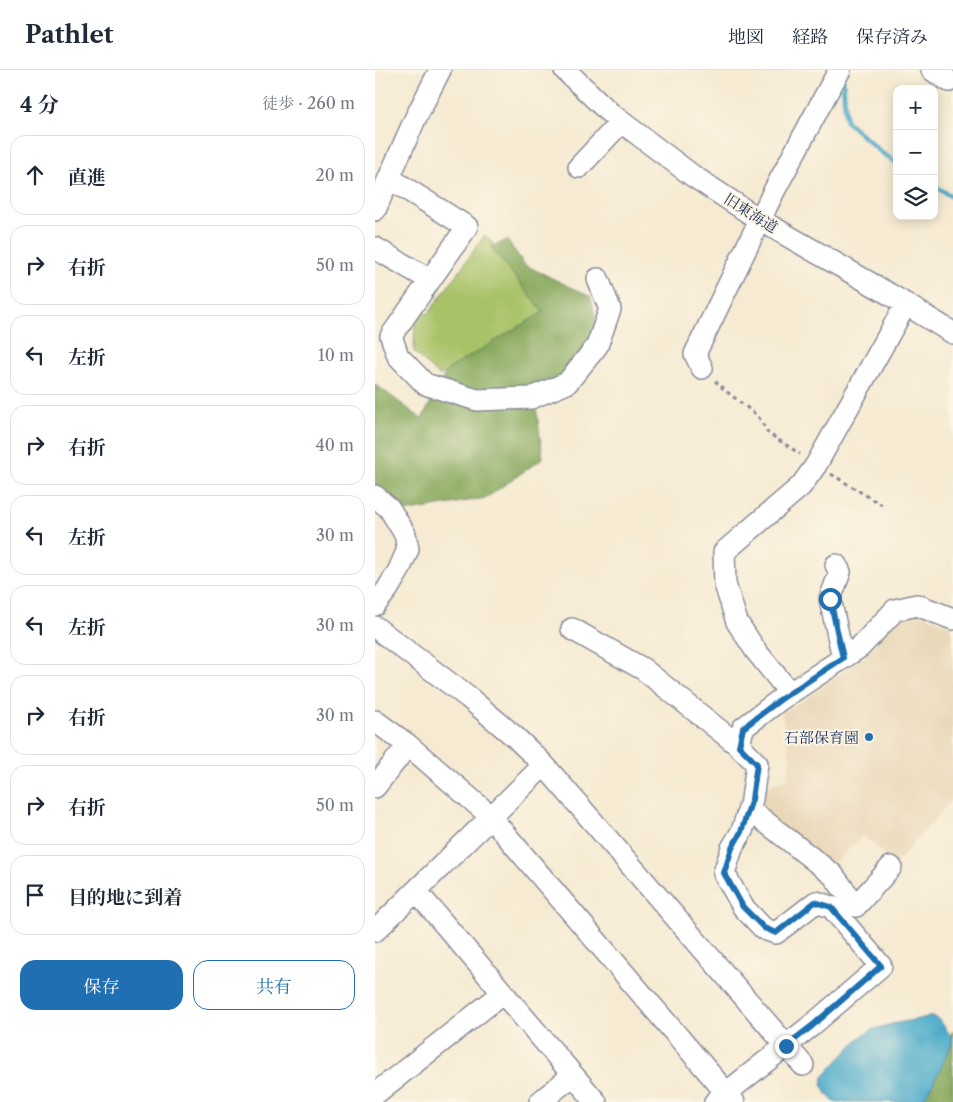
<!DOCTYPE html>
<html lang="ja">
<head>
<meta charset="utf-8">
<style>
	body { margin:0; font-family:"Libre Caslon Text","Noto Serif JP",serif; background:#f6f6f7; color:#1f2937 }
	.controls { position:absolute; right:15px; top:15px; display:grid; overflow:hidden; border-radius:10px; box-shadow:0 2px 12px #0003 }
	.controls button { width:45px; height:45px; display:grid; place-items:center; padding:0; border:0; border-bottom:1px solid #e0e1e3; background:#fff; color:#1f2937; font:25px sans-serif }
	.stop { position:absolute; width:15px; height:15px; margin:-11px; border:4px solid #1f6fb2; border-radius:50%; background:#fff }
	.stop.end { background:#1f6fb2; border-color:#fff; box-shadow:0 1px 5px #0008 }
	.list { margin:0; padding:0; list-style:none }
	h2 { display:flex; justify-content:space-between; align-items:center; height:65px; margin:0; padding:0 20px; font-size:21px }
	h2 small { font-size:16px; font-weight:400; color:#747a83 }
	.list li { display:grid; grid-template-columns:32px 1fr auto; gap:15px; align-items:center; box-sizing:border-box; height:80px; margin:0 10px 10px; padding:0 10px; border:1px solid #e0e1e3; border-radius:15px }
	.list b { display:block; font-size:19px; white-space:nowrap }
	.list em { font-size:16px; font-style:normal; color:#747a83 }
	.actions { display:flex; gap:10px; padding:15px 20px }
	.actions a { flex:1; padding:11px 0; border:1px solid #1f6fb2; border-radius:15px; text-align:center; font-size:18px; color:#1f6fb2 }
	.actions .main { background:#1f6fb2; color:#fff }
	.icon { flex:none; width:28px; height:28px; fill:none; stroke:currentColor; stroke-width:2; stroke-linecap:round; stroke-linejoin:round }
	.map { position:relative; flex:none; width:578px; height:1032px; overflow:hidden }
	header { display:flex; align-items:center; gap:30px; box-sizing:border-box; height:70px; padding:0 25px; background:#fff; border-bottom:1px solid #e0e1e3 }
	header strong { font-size:24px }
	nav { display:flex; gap:28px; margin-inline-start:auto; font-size:18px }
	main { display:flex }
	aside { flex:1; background:#fff }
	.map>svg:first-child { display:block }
</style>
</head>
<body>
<header>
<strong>Pathlet</strong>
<nav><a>地図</a><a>経路</a><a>保存済み</a></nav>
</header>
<main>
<aside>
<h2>4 分<small>徒歩 · 260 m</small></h2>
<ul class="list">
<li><svg class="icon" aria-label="ahead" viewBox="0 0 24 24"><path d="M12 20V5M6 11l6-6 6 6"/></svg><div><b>直進</b></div><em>20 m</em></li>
<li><svg class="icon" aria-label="right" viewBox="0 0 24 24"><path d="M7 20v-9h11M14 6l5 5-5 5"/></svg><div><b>右折</b></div><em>50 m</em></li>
<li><svg class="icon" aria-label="left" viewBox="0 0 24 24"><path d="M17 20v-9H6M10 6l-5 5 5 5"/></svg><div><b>左折</b></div><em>10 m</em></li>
<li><svg class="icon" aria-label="right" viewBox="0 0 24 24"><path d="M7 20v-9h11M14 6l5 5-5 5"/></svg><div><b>右折</b></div><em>40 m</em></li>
<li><svg class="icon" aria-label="left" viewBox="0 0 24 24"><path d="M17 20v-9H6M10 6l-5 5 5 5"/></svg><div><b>左折</b></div><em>30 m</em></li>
<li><svg class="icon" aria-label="left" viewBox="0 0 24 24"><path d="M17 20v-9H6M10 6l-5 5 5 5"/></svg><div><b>左折</b></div><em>30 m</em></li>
<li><svg class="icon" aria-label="right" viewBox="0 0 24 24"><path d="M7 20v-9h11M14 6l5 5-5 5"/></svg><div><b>右折</b></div><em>30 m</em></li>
<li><svg class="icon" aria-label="right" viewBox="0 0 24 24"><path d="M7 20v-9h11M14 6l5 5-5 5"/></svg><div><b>右折</b></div><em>50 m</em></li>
<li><svg class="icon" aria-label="arrive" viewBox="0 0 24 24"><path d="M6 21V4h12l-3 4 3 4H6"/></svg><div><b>目的地に到着</b></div></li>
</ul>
<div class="actions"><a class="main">保存</a><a>共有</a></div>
</aside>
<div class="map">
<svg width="578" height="1032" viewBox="0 0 578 1032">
	<rect width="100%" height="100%" fill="#fcf5e5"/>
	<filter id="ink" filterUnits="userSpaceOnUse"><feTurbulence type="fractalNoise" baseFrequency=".02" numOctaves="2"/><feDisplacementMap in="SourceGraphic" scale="10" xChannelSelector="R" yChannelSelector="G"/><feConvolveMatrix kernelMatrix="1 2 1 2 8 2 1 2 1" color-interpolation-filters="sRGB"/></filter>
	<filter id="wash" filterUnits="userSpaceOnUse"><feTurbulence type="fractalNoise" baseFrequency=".0096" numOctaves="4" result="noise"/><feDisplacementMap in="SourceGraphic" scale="20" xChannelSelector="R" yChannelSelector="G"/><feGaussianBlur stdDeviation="1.12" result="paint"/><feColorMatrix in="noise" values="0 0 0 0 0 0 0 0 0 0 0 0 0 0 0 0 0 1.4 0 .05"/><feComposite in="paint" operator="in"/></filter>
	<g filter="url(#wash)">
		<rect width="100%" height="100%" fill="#f6ead2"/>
		<!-- built -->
		<path fill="#ead8ba" d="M544 543 573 555 578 560V728L520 795 488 765 454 798 384 739 393 717 413 708 415 691 407 643 431 629 491 585 521 548Z"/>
		<!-- green -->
		<path fill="#a8c268" stroke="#627863" d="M110 165 180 243 64 306 39 282 40 240 53 244Z"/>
		<!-- forest -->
		<path fill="#86a85c" stroke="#506c5d" d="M132 170 150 195 216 227 227 278 161 336 168 388 111 428 29 442 0 417V314L47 349 72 300 168 242 116 177Z
			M578 960V990L577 992 578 996V1032H537L560 1009Z"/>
		<!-- water -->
		<path fill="#4babca" stroke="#336d94" d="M559 946 566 952 578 969 577 973 564 1002 547 1032H459C452 1024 445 1019 448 1007L484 968 499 959 517 954Z"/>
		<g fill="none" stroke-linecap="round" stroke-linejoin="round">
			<!-- stream -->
			<path stroke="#4babca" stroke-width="5" d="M468 10 471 51 507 83 522 93
				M559 116 578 127"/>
		</g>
	</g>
	<g filter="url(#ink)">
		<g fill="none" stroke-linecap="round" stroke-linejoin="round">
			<defs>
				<path id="minor" d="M190 0 236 44 318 106 385 150 514 224 578 263
					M557 0 574 11
					M204 97 246 52
					M14 108 92 157 16 266 23 286 50 314 102 330 156 328 192 313 222 276 235 239 223 209
					M0 140 40 49 65 0
					M0 178 55 210
					M327 298 320 284 399 121 456 15 465 0
					M0 426 14 438 30 464 33 479 24 500 12 520 0 535
					M461 495 465 502 455 529 468 588
					M0 557 94 628 140 667 169 695 428 995
					M197 559 268 599 364 676
					M415 623 381 581 362 552 350 514 349 482 426 416 441 395 531 234
					M0 651 33 675 112 743 359 1032
					M0 717 33 675
					M374 740 388 750 458 805 481 836 516 797
					M41 821 221 1032
					M0 861 169 695
					M0 1024 128 923
					M165 1032 198 1005
					M340 1032 437 955 506 896 456 837 441 832 401 863 389 859 368 837 349 803 357 778 367 761 377 729 382 694 364 676 368 658 406 629 485 577 520 540 542 535 578 549"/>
			</defs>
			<!-- minor casing -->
			<use href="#minor" stroke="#888c98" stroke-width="24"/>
			<!-- path -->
			<path stroke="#888c98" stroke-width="3" stroke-dasharray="4 4" stroke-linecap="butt" d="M340 311 352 322 383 346 393 363 425 384
				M456 404 507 435"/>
			<!-- minor -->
			<use href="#minor" stroke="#fff" stroke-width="21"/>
		</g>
	</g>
	<g fill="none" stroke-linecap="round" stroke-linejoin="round" filter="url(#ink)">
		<!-- route -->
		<path stroke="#1f6fb2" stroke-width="6" d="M411 976 437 956 506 896 456 837 440 832 401 863 389 858 368 837 349 803 357 778 366 762 377 729 382 694 364 676 368 658 406 629 468 588 455 529"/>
	</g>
	<!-- markers -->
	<circle fill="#1f6fb2" stroke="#fcf5e5" stroke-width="2" cx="494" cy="667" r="5"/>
	<g text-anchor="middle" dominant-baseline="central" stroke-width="4" stroke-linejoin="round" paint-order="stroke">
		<!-- street labels -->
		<g font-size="15" fill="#1b2f5e" stroke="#fcf5e5">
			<text transform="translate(376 143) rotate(32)">旧東海道</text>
		</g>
		<!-- poi labels -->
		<g font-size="15" fill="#1b2f5e" stroke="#fcf5e5" text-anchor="end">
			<text x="484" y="667">石部保育園</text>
		</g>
	</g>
</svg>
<div class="controls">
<button>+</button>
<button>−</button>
<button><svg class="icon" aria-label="layers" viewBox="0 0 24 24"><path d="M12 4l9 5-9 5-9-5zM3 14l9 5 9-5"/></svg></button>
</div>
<div class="stop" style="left:455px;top:529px"></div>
<div class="stop end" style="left:411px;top:976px"></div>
</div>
</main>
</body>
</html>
